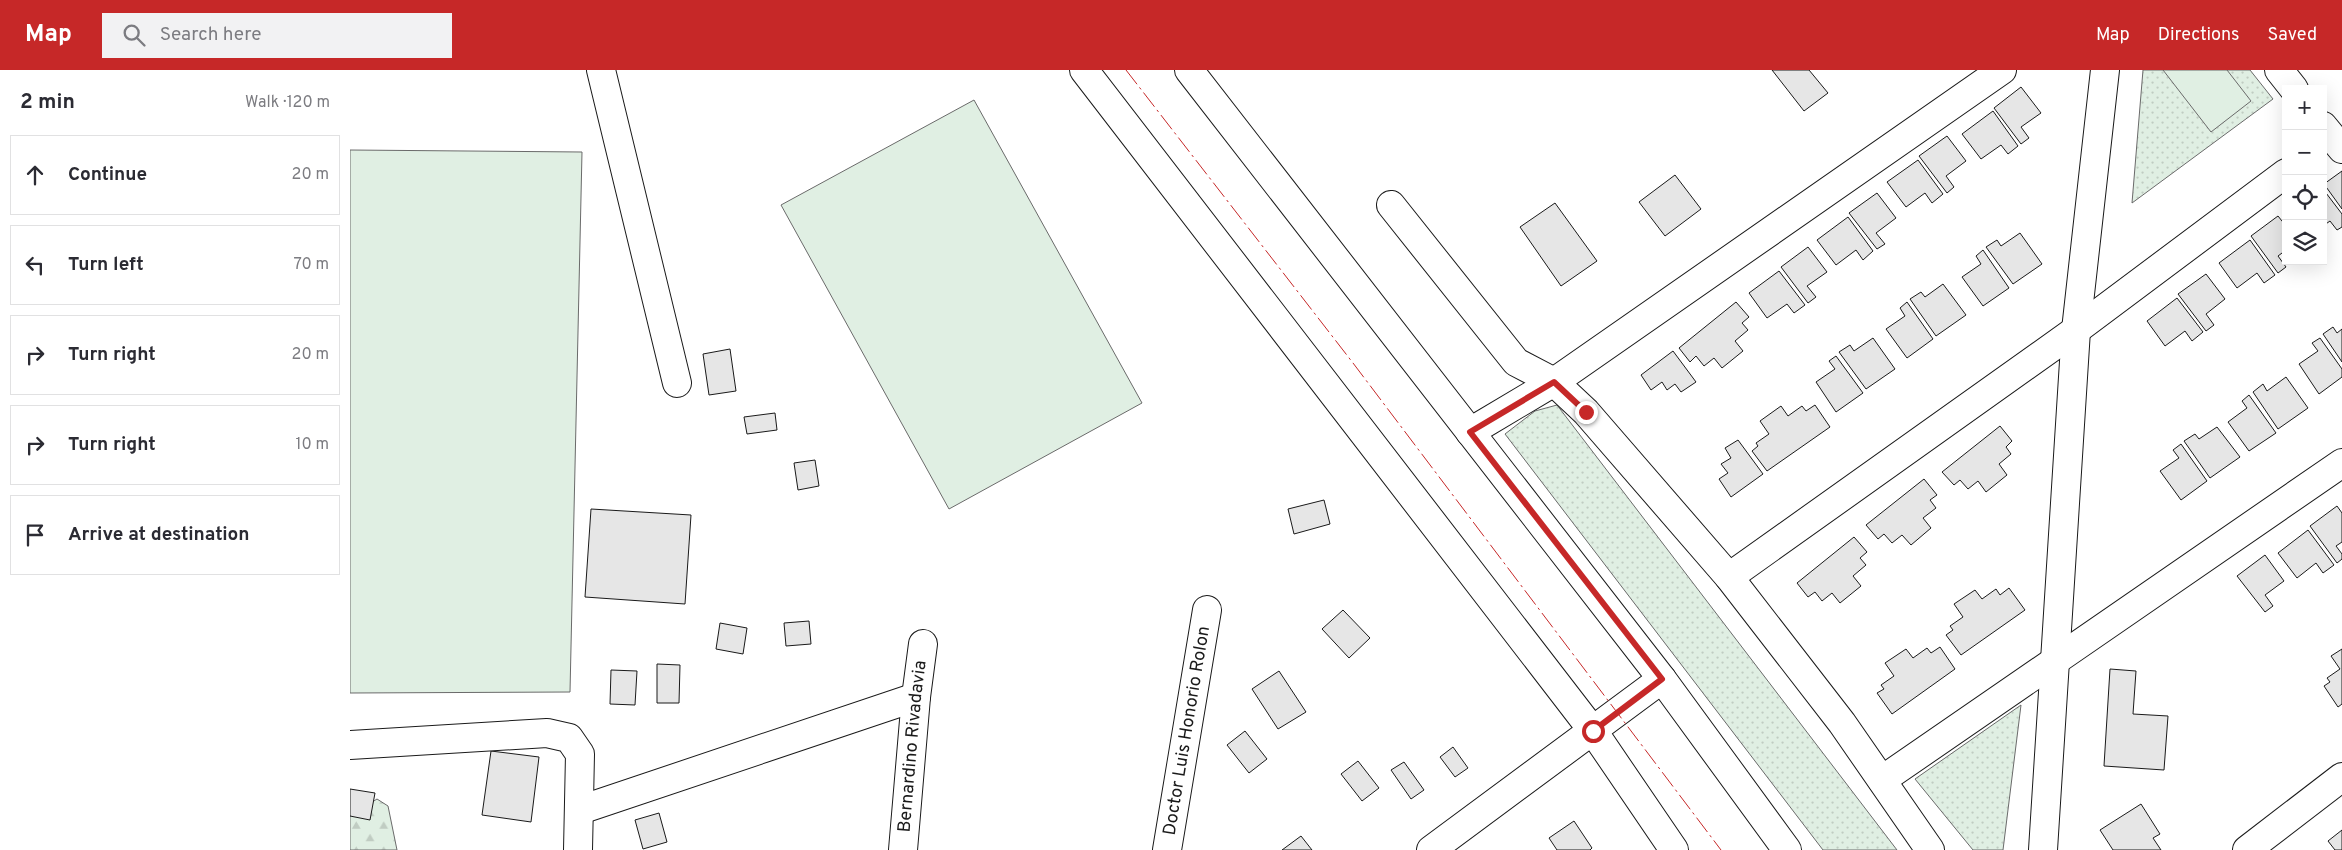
<!DOCTYPE html>
<html lang="en">
<head>
<meta charset="utf-8">
<style>
	body { margin:0; font-family:Overpass,sans-serif; background:#f2f2f3; color:#2b2b33 }
	.controls { position:absolute; right:15px; top:15px; display:grid; overflow:hidden; border-radius:0px; box-shadow:0 5px 20px #0002 }
	.controls button { width:45px; height:45px; display:grid; place-items:center; padding:0; border:0; border-bottom:1px solid #e1e1e2; background:#fff; color:#2b2b33; font:25px sans-serif }
	.stop { position:absolute; width:15px; height:15px; margin:-11px; border:4px solid #c62828; border-radius:50%; background:#fff }
	.stop.end { background:#c62828; border-color:#fff; box-shadow:0 1px 5px #0008 }
	.list { margin:0; padding:0; list-style:none }
	h2 { display:flex; justify-content:space-between; align-items:center; height:65px; margin:0; padding:0 20px; font-size:21px }
	h2 small { font-size:16px; font-weight:400; color:#7c7c81 }
	.list li { display:grid; grid-template-columns:32px 1fr auto; gap:15px; align-items:center; box-sizing:border-box; height:80px; margin:0 10px 10px; padding:0 10px; border:1px solid #e1e1e2; border-radius:0px }
	.list b { display:block; font-size:19px; white-space:nowrap }
	.list em { font-size:16px; font-style:normal; color:#7c7c81 }
	.icon { flex:none; width:28px; height:28px; fill:none; stroke:currentColor; stroke-width:2; stroke-linecap:round; stroke-linejoin:round }
	.map { position:relative; flex:none; width:1992px; height:780px; overflow:hidden }
	header { display:flex; align-items:center; gap:30px; box-sizing:border-box; height:70px; padding:0 25px; background:#c62828; color:#fff }
	header strong { font-size:24px }
	nav { display:flex; gap:28px; margin-inline-start:auto; font-size:18px }
	.search { width:350px; height:45px; background:#f2f2f3; display:flex; align-items:center; gap:12px; box-sizing:border-box; padding:0 18px; border-radius:0px; color:#7c7c81; font-size:19px }
	main { display:flex }
	aside { flex:1; background:#fff }
	.map>svg:first-child { display:block }
</style>
</head>
<body>
<header>
<strong>Map</strong>
<div class="search"><svg class="icon" aria-label="search" viewBox="0 0 24 24"><circle cx="10" cy="10" r="6"/><path d="M15 15l6 6"/></svg>Search here</div>
<nav><a>Map</a><a>Directions</a><a>Saved</a></nav>
</header>
<main>
<aside>
<h2>2 min<small>Walk · 120 m</small></h2>
<ul class="list">
<li><svg class="icon" aria-label="ahead" viewBox="0 0 24 24"><path d="M12 20V5M6 11l6-6 6 6"/></svg><div><b>Continue</b></div><em>20 m</em></li>
<li><svg class="icon" aria-label="left" viewBox="0 0 24 24"><path d="M17 20v-9H6M10 6l-5 5 5 5"/></svg><div><b>Turn left</b></div><em>70 m</em></li>
<li><svg class="icon" aria-label="right" viewBox="0 0 24 24"><path d="M7 20v-9h11M14 6l5 5-5 5"/></svg><div><b>Turn right</b></div><em>20 m</em></li>
<li><svg class="icon" aria-label="right" viewBox="0 0 24 24"><path d="M7 20v-9h11M14 6l5 5-5 5"/></svg><div><b>Turn right</b></div><em>10 m</em></li>
<li><svg class="icon" aria-label="arrive" viewBox="0 0 24 24"><path d="M6 21V4h12l-3 4 3 4H6"/></svg><div><b>Arrive at destination</b></div></li>
</ul>
</aside>
<div class="map">
<svg width="1992" height="780" viewBox="0 0 1992 780">
	<defs>
		<pattern id="green-dots" width="8" height="8" patternUnits="userSpaceOnUse" patternTransform="scale(1.25)"><rect width="8" height="8" fill="#e0efe3"/><path d="M2 2h.1M6 6h.1" fill="none" stroke="#c0ccc2" stroke-width="1.8" stroke-linecap="round"/></pattern>
		<pattern id="forest-firs" width="22" height="20" patternUnits="userSpaceOnUse" patternTransform="scale(1.25)"><rect width="22" height="20" fill="#e0efe3"/><path d="M5 1l3.5 6h-7zM16 11l3.5 6h-7z" fill="#c0ccc2"/></pattern>
	</defs>
	<rect width="100%" height="100%" fill="#fff"/>
	<!-- green -->
	<path fill="url(#green-dots)" stroke="#6a6a6a" d="M1793 0H1900L1923 29 1782 133Z
		M1207 335 1547 780H1473L1155 364 1185 341Z
		M1671 635 1653 780H1623L1565 709Z"/>
	<!-- forest -->
	<path fill="url(#forest-firs)" stroke="#6a6a6a" d="M27 729 38 736 47 780H0V746Z"/>
	<!-- pitch -->
	<path fill="#e0efe3" stroke="#6a6a6a" d="M1813 0H1877L1901 31 1861 62Z
		M624 30 792 333 599 439 431 135Z
		M0 80 232 82 220 622 0 623Z"/>
	<!-- building -->
	<path fill="#e6e6e6" stroke="#1a1a1a" d="M1422 0H1459L1478 23 1454 41Z
		M1671 17 1691 43 1671 57 1679 68 1671 74 1644 38Z
		M1643 41 1668 76 1658 84 1651 75 1631 89 1612 64Z
		M1597 66 1616 91 1596 106 1604 117 1597 123 1569 86Z
		M1568 90 1593 124 1582 133 1575 123 1556 137 1537 112Z
		M1992 101V139L1974 114Z
		M1325 105 1351 139 1315 166 1289 132Z
		M1973 119 1992 144V157L1987 160 1980 151 1973 156Z
		M1527 123 1546 148 1526 163 1535 174 1527 179 1499 143Z
		M1205 133 1247 191 1211 216 1170 157Z
		M1928 146 1936 156V180L1928 186 1936 197 1928 203 1901 166Z
		M1498 147 1523 181 1513 190 1506 180 1486 195 1467 170Z
		M1670 163 1692 194 1663 214 1636 177 1647 170 1651 176Z
		M1900 170 1925 205 1914 213 1907 203 1887 218 1869 193Z
		M1458 177 1477 202 1457 216 1466 227 1458 233 1431 197Z
		M1633 180 1659 218 1633 236 1612 207 1631 194 1626 186Z
		M1429 201 1455 235 1444 243 1437 234 1417 248 1399 223Z
		M1856 204 1875 229 1856 244 1864 255 1856 261 1828 224Z
		M1593 214 1616 245 1586 266 1560 229 1571 222 1575 227Z
		M1827 228 1853 262 1842 271 1835 261 1815 276 1797 251Z
		M1386 232 1399 247 1392 253 1398 260 1385 271 1393 281 1372 298 1364 288 1354 296 1346 286 1340 292 1329 278Z
		M1557 232 1583 269 1557 288 1536 259 1555 246 1550 238Z
		M1983 257 1987 263 1992 259V292L1973 264Z
		M1523 268 1545 299 1516 319 1489 282 1500 275 1504 281Z
		M1970 268 1992 299V307L1969 324 1949 294 1968 281 1962 273Z
		M380 279 386 321 359 325 353 284Z
		M1323 281 1346 312 1331 322 1325 314 1317 320 1312 312 1301 320 1291 305Z
		M1486 286 1513 323 1486 342 1466 312 1485 299 1479 291Z
		M1936 307 1958 338 1928 359 1903 322 1913 314 1917 321Z
		M1899 325 1926 363 1899 381 1878 352 1897 338 1892 331Z
		M1465 335 1480 357 1417 401 1402 381 1408 376 1406 373 1419 364 1410 351 1431 336 1438 346 1452 336 1456 341Z
		M425 343 427 360 397 364 394 347Z
		M1650 356 1662 371 1656 377 1661 384 1649 394 1657 405 1636 422 1628 411 1618 419 1610 410 1604 415 1592 402Z
		M1867 357 1890 387 1860 408 1834 371 1845 364 1849 369Z
		M1388 370 1413 404 1381 427 1369 409 1378 403 1371 394 1381 388 1375 378Z
		M1831 374 1857 411 1831 430 1810 401 1829 388 1823 380Z
		M465 390 469 416 448 420 444 393Z
		M1574 409 1587 425 1580 430 1586 438 1573 448 1581 458 1561 475 1552 465 1542 473 1534 464 1528 469 1516 455Z
		M974 430 980 454 944 464 938 439Z
		M1987 436 1992 443V472L1986 476 1992 484V489L1987 493 1960 456Z
		M241 439 341 445 335 534 235 527Z
		M1958 460 1984 495 1973 503 1966 493 1947 508 1928 483Z
		M1504 467 1517 482 1510 488 1516 495 1503 506 1511 516 1490 533 1482 523 1472 531 1465 522 1458 527 1447 513Z
		M1915 485 1934 511 1915 525 1923 536 1915 542 1887 506Z
		M1659 518 1675 540 1611 585 1596 565 1603 560 1600 556 1613 547 1604 534 1625 520 1632 529 1646 519 1650 525Z
		M993 540 1020 568 999 588 972 559Z
		M459 551 461 574 436 576 434 553Z
		M370 553 397 558 393 584 366 579Z
		M1590 577 1605 599 1542 644 1527 623 1534 619 1531 615 1544 606 1535 593 1556 579 1563 588 1577 578 1581 583Z
		M1992 579V634L1988 637 1974 616 1980 612 1977 608 1990 599 1981 586Z
		M307 594 330 595 329 633H307Z
		M1760 599 1786 601 1783 644 1818 646 1814 700 1754 696Z
		M261 600 287 601 285 635 260 634Z
		M929 601 956 642 928 659 902 619Z
		M895 661 917 689 899 703 877 675Z
		M1103 677 1118 698 1105 707 1090 687Z
		M141 681 189 687 181 752 132 745Z
		M1008 691 1029 718 1012 731 991 704Z
		M1054 692 1074 720 1061 729 1041 700Z
		M0 719 25 723 20 750 0 746Z
		M1791 734 1810 764 1803 768 1811 780H1763L1750 760Z
		M309 743 317 772 293 779 285 750Z
		M1224 751 1242 778 1240 780H1207L1199 768Z
		M1992 760V780H1985L1978 771Z
		M951 766 962 780H932Z"/>
	<g fill="none" stroke-linecap="round" stroke-linejoin="round">
		<defs>
			<g id="street">
				<path d="M251 0 327 313"/>
				<path d="M734 0 1243 661 1324 780"/>
				<path d="M839 0 1312 609 1437 780"/>
				<path d="M1929 0 1944 19"/>
				<path d="M1973 56 1992 79"/>
				<path d="M1041 135 1166 292 1204 312 1236 342 1379 507 1492 653 1580 780"/>
				<path d="M1120 362 1204 312 1652 0"/>
				<path d="M1379 507 1726 260 1936 103"/>
				<path d="M0 675 197 663 219 668 230 684 228 780"/>
				<path d="M1532 710 1992 393"/>
				<path d="M230 740 566 627"/>
				<path id="s1" d="M553 780 566 627 573 574"/>
				<path id="s2" d="M817 780 857 540"/>
				<path d="M1081 780 1312 609"/>
				<path d="M1693 780 1726 260 1755 0"/>
				<path d="M1897 780 1992 707"/>
			</g>
		</defs>
		<!-- street casing -->
		<use href="#street" stroke="#1a1a1a" stroke-width="30"/>
		<!-- street -->
		<use href="#street" stroke="#fff" stroke-width="28"/>
		<!-- power -->
		<path stroke="#c62828" stroke-width="1" stroke-dasharray="18 4 2.5 4" stroke-linecap="butt" d="M776 0 1003 293 1371 780"/>
	</g>
	<g fill="none" stroke-linecap="round" stroke-linejoin="round">
		<!-- route -->
		<path stroke="#c62828" stroke-width="6" d="M1236 342 1204 312 1120 362 1312 609 1243 661"/>
	</g>
	<g text-anchor="middle" dominant-baseline="central" stroke-width="4" stroke-linejoin="round" paint-order="stroke">
		<!-- street labels -->
		<g font-size="18" fill="#1a1a1a" stroke="#fff">
			<text stroke="none"><textPath href="#s2" startOffset="121">Doctor Luis Honorio Rolon</textPath></text>
			<text stroke="none"><textPath href="#s1" startOffset="104">Bernardino Rivadavia</textPath></text>
		</g>
	</g>
</svg>
<div class="controls">
<button>+</button>
<button>−</button>
<button><svg class="icon" aria-label="locate" viewBox="0 0 24 24"><circle cx="12" cy="12" r="6"/><path d="M12 2v4M12 18v4M2 12h4M18 12h4"/></svg></button>
<button><svg class="icon" aria-label="layers" viewBox="0 0 24 24"><path d="M12 4l9 5-9 5-9-5zM3 14l9 5 9-5"/></svg></button>
</div>
<div class="stop" style="left:1243px;top:661px"></div>
<div class="stop end" style="left:1236px;top:342px"></div>
</div>
</main>
</body>
</html>
